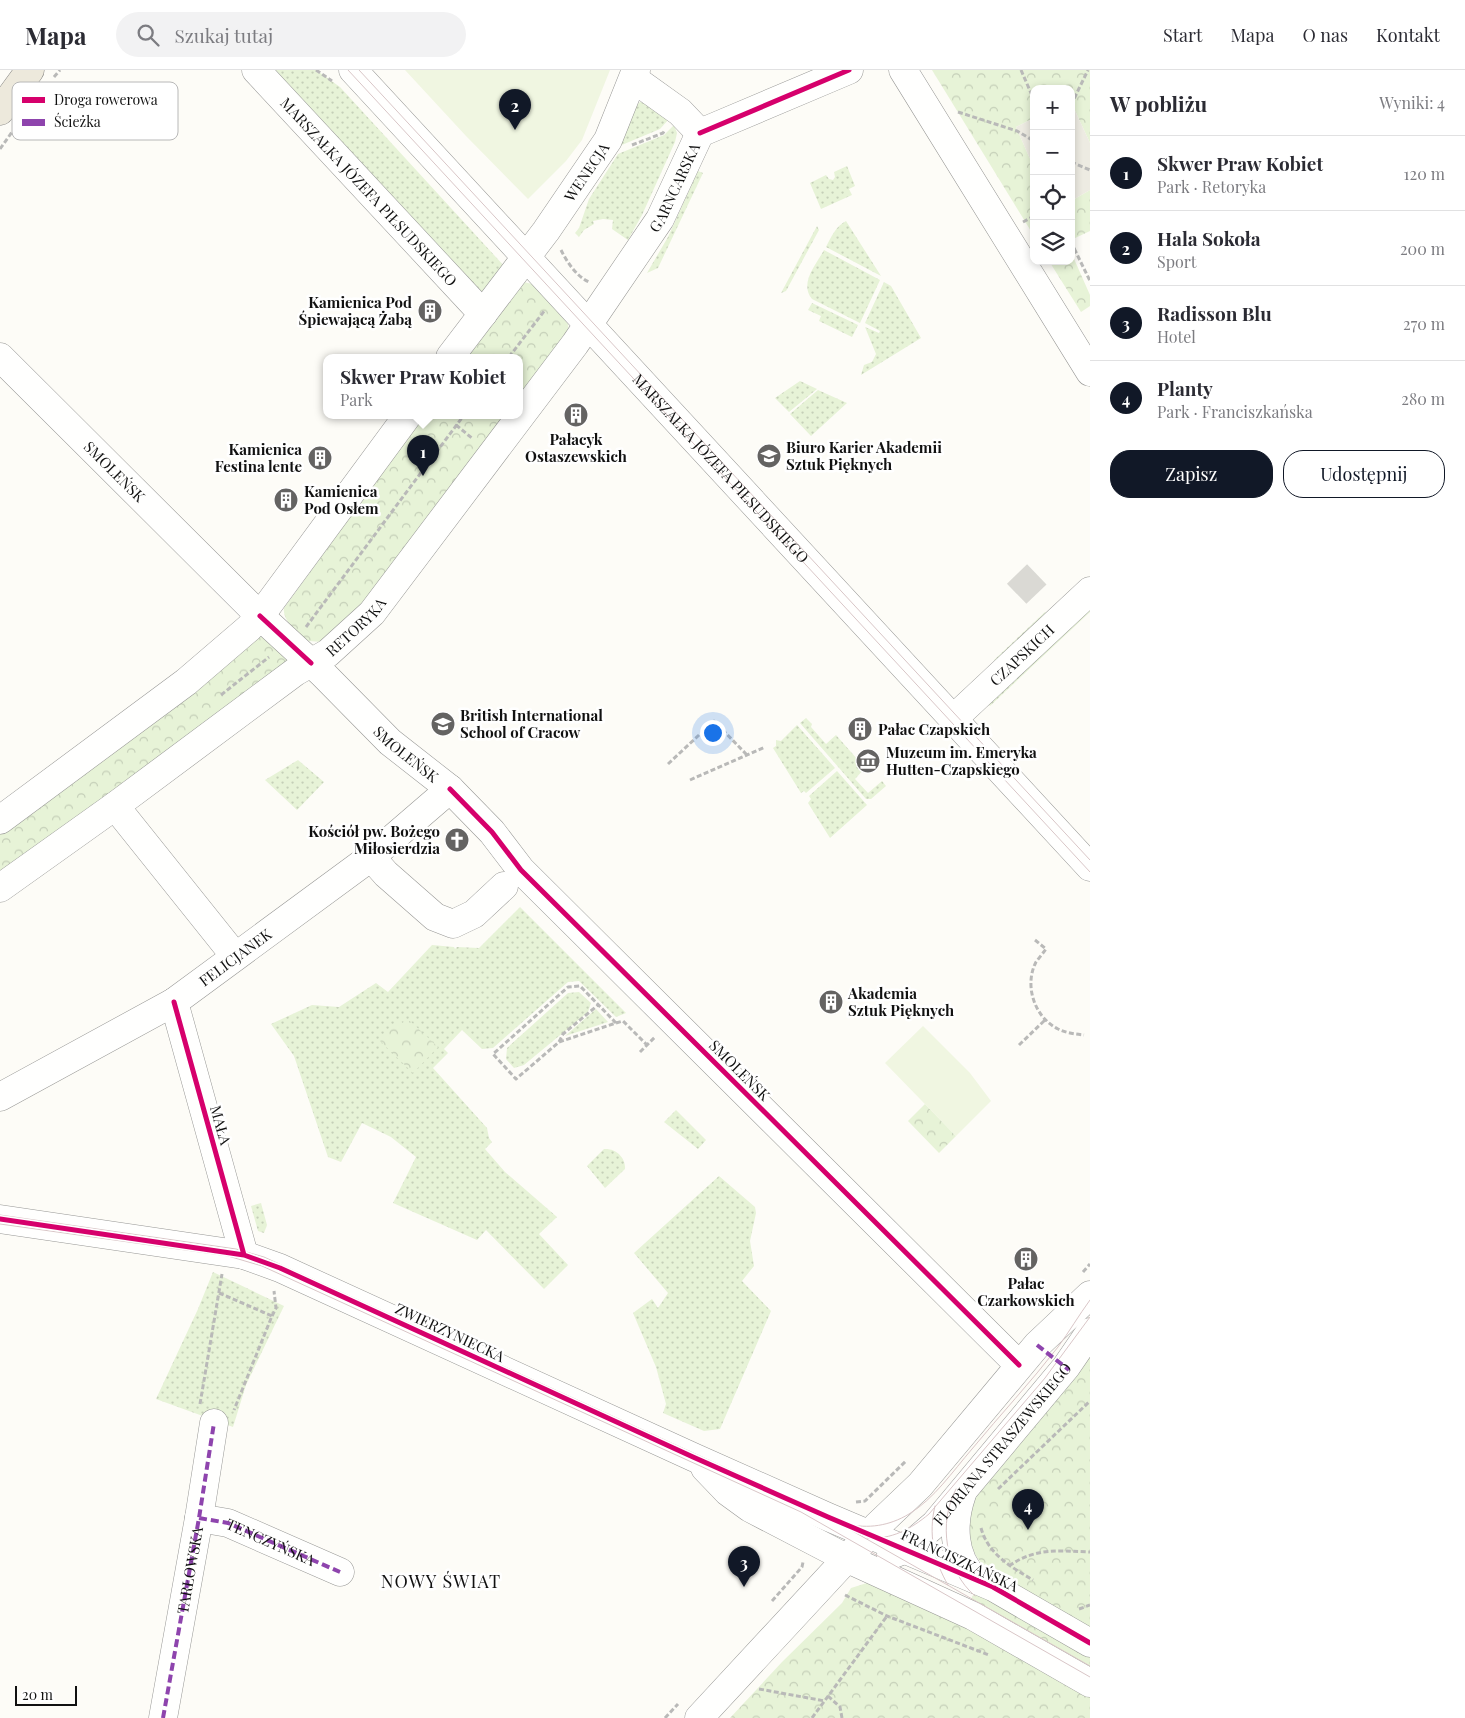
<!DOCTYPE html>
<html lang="pl">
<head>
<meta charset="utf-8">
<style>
	body { margin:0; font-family:"Playfair Display",serif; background:#f2f2f3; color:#2b2b33 }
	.controls { position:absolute; right:15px; top:15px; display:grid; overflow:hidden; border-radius:10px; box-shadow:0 2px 8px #0003 }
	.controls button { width:45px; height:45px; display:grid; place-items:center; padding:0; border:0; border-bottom:1px solid #e1e1e2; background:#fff; color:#2b2b33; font:25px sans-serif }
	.scale { position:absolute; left:15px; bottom:12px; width:62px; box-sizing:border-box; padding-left:5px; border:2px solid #111; border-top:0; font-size:14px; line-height:18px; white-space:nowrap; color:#111; -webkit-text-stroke:4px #fff; paint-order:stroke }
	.you { position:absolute; left:712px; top:662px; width:18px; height:18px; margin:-12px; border:4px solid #fff; border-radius:50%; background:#1a73e8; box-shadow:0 0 0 8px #1a73e833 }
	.badge { display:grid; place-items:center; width:32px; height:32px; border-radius:50%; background:#111827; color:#fff; font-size:16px; font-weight:700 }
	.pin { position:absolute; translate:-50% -41px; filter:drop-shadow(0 1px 2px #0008) }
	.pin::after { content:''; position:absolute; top:26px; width:18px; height:15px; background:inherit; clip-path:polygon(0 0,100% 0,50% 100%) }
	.popup { position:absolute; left:323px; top:284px; width:200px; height:65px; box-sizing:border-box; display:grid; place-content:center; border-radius:10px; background:#fff; filter:drop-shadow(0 1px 4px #0005); font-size:16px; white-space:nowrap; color:#7c7c81 }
	.popup b { font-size:19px; color:#2b2b33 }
	.popup::after { content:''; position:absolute; left:50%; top:100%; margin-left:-10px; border:10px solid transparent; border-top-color:#fff }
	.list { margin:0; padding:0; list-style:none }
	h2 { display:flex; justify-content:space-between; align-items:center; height:65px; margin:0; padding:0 20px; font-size:21px }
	h2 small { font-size:16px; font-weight:400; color:#7c7c81 }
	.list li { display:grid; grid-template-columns:32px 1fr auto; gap:15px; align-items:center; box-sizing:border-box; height:75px; padding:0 20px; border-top:1px solid #e1e1e2 }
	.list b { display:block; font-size:19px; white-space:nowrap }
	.list p { margin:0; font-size:16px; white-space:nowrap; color:#7c7c81 }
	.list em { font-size:16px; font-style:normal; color:#7c7c81 }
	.actions { display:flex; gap:10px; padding:15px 20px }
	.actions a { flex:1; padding:11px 0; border:1px solid #111827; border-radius:20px; text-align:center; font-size:18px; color:#111827 }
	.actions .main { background:#111827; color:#fff }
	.icon { flex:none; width:28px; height:28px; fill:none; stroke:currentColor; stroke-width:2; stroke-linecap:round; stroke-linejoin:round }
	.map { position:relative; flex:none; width:1090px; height:1648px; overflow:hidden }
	header { display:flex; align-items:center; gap:30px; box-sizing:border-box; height:70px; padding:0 25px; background:#fff; border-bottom:1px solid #e1e1e2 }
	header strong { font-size:24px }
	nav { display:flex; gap:28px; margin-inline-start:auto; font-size:18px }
	.search { width:350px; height:45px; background:#f2f2f3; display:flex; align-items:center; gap:12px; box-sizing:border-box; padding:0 18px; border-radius:28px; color:#7c7c81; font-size:19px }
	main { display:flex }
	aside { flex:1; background:#fff }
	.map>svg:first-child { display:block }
</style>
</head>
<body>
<header>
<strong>Mapa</strong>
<div class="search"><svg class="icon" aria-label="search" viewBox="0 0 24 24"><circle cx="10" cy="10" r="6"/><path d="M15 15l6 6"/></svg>Szukaj tutaj</div>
<nav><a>Start</a><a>Mapa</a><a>O nas</a><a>Kontakt</a></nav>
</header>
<main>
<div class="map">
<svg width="1090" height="1648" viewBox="0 0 1090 1648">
	<defs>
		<pattern id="grass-dots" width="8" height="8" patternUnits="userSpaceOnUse" patternTransform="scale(1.25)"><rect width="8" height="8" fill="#e7f3d7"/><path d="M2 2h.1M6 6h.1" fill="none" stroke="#c5cfb8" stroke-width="1.8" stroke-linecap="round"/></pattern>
		<pattern id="park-crowns" width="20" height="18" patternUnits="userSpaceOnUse" patternTransform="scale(1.25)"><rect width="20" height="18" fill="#e7f3d7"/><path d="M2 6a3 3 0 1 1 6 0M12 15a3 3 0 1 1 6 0" fill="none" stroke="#c5cfb8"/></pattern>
	</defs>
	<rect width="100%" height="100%" fill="#fdfcf7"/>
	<!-- grass -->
	<path fill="url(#grass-dots)" d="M256 0H316L340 17 505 197 472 233Z
		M640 32 645 33 669 49 660 59 617 77 637 35Z
		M674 55 677 63 675 72 642 145 628 170 612 159 613 150 603 149 593 151 594 154 584 160 579 167 575 163 579 158 589 129 618 84 664 65Z
		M847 96 855 116 849 119 852 125 821 139 810 113 826 105 829 109 833 110 835 107 834 102Z
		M698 101 703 103 658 198 647 203 668 167Z
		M846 151 881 206 826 177C831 167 836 156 846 151Z
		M817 156 819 160 786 221 781 223Z
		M824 180 880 210 860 253 812 229C799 213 816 195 824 180Z
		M884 212 891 216 921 268 861 305 864 295 872 292 876 284 865 257 879 263 880 261 865 253Z
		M812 233 858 255 852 267 819 251 821 246 808 240Z
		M800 311 817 319 789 342 775 328Z
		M818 320 847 333 811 366 790 344Z
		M1090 537V542L990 636 987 633Z
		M1045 542 1048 544 997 592 994 590Z
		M806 648 812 654 811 657 826 674 836 665 865 698 855 709 868 723 882 711 886 716 871 729H866L800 653Z
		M797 655 835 698 806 723 804 721 801 723 773 678 776 676V670L781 671Z
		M298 690 324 712 297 740 265 710Z
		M837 701 867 735 830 768 808 733 811 729 809 726Z
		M520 837 626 943 616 947 579 911 568 912 493 978 482 979 462 960 444 979 448 983 433 998 487 1058 489 1068 492 1072 485 1079 505 1102 557 1147 539 1164 568 1195 544 1219 486 1160 477 1170 393 1133 416 1087 391 1067 362 1053 341 1092 328 1087 294 986 271 954 312 935 339 937 376 913 388 922 432 875 454 877 455 879 457 877 479 878Z
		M579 922 591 933 588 942 524 995 514 998 506 989 507 978 568 923Z
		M596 939 608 952 565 966Z
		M676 1040 706 1070 698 1079 664 1052Z
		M604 1079C616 1078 626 1088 625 1099L605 1118 587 1096Z
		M719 1106 755 1137 756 1143 750 1171 754 1196 742 1211 771 1241 720 1359 704 1361 663 1343 666 1334 656 1297 633 1243 652 1229 658 1238 668 1223 634 1183Z
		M261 1133 267 1155 264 1163 258 1161 251 1136Z
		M213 1202 284 1236 246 1315 233 1357 156 1329 198 1239Z"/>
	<!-- park -->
	<path fill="url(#park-crowns)" d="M932 0H1090V73L1071 32V19H1034V48L1016 57 1034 98V166Z
		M1090 120V161L1071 170V131Z
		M1071 182 1090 225V236L1081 242 1049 191H1071Z
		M524 212 532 214 562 247 568 254 569 262 519 332V287H465Z
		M424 345H510L389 509 322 572 309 571C300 566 282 551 284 538Z
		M259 563 289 591 0 810V764L209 609Z
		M410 951 438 977 413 1003 380 971 398 952Z
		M925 1034 956 1066 939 1083 908 1051Z
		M1090 1276V1648H730L782 1592 842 1533 851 1518 870 1512 959 1548 989 1500C966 1481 969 1463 967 1435Z"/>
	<!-- pitch -->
	<path fill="#f0f6e1" d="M405 0H610L582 70 566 91 528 129 466 66Z
		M923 956 970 1003 991 1031 956 1066 885 993Z"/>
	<!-- plaza -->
	<path fill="#edebe2" d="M1071 32 1090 73V120L1071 131Z
		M1034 48V98L1016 57Z"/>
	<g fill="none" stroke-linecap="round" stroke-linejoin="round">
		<!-- minor-tunnel -->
		<path stroke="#dad9d4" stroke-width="28" stroke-dasharray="28 14" stroke-linecap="butt" d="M1017 504 1045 533"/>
		<defs>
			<g id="minor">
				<path id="s1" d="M256 0 483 244"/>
				<path id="s2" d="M353 0 1090 797"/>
				<path d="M903 0 1090 302"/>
				<path d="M634 9 680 42 700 63"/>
				<path id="s3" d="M0 287 260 546 322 603 390 672 450 719 492 762 521 800 1019 1295"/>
				<path id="s4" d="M450 287 546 161 608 70 636 0"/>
				<path id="s5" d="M953 649 1090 521"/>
				<path d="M115 736 235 886"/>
				<path d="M0 750 186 612 249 558 260 546 408 345"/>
				<path d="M371 787 386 804 435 847 453 854 474 844 504 816"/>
				<path id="s6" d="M0 818 115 736 295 602 328 583 372 543 575 274 660 149 700 63 849 0"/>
				<path d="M174 932 244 1185"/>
				<path id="s7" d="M0 1027 174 932 371 787 450 719"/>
				<path d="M0 1149 244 1185 280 1198 693 1387 828 1447 993 1517 1090 1573"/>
				<path d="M705 1398 728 1422 750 1438 848 1489 973 1546 1090 1613"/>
				<path d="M962 1424C952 1453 952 1486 975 1509"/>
				<path id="s8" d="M199 1448 228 1453 340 1502"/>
				<path id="s9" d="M891 1485 906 1479 935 1454 1066 1297 1090 1262"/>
				<path id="s10" d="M163 1648 199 1448 214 1353"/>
				<path d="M699 1648 877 1456 920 1415 1037 1275 1090 1225"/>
			</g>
			<path id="major" d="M0 41 30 0"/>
		</defs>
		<!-- minor casing -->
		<use href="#minor" stroke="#979795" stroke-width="29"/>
		<!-- major casing -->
		<use href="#major" stroke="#858482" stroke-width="29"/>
		<!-- path -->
		<path stroke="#b9b9b8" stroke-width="3" stroke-dasharray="5 2.5" stroke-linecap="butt" d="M316 0 332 11
			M1021 0 1034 30
			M54 7 60 0
			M1071 35 1088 0
			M958 42 1017 61 1034 71
			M632 75 663 63 665 60
			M0 79 12 62
			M1071 92 1090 100
			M1023 152 1034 146
			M1071 172 1090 211
			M561 180C567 192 576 206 589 212
			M1071 180 1077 177
			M509 287 545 240
			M456 355 473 369
			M414 377 430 390
			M306 557 464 345
			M221 625 269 587
			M668 694 714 651 747 685
			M690 710 765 677
			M1035 870 1046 879C1043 883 1039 888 1036 892 1024 915 1034 947 1058 959 1066 963 1075 964 1084 965
			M616 953 580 916 568 917 493 984 516 1009 559 972 616 953 623 951 647 975
			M559 972 563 964 598 935
			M1019 975 1045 950
			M640 982 655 967
			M1083 1202 1090 1194
			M219 1223 272 1246 234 1340
			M272 1246 276 1238 274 1221
			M200 1334 222 1204
			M998 1419 1090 1331
			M856 1432 865 1431 906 1391
			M981 1458C988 1484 1011 1497 1033 1510
			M1009 1496C1036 1477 1059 1481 1090 1482
			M845 1525 887 1546 989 1585
			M772 1531 802 1497 803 1492
			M1079 1539 1090 1535
			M759 1619 825 1631
			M828 1626 840 1637 842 1648
			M665 1648 678 1634
			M812 1648 887 1546"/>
		<!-- minor -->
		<use href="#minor" stroke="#fffffe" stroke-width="28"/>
		<!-- major -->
		<use href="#major" stroke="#ede9dc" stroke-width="28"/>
		<!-- tram -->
		<path stroke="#d9c6c7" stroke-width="1" d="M348 0 1090 802
			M359 0 1090 790
			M0 1145 236 1179 264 1187 805 1434 1090 1596
			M0 1154 228 1186 262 1196 801 1442 1090 1607
			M956 1419C938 1453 945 1500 975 1526
			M935 1436C928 1464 934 1491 948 1515
			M847 1454C868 1459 889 1456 909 1444 934 1429 953 1401 972 1379 1000 1345 1031 1312 1058 1277 1069 1262 1079 1245 1090 1230
			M867 1468C891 1470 911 1459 929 1444L1045 1308 1090 1247"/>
		<!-- quiet -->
		<path stroke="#8e44ad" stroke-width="4" stroke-dasharray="8 4" stroke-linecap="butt" d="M1037 1275 1069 1300
			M199 1448 228 1453 340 1502
			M163 1648 199 1448 214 1353"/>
		<defs>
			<path id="cycleway" d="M700 63 849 0
				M260 546 311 593
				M450 719 492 762 521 800 1019 1295
				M174 932 244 1185
				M0 1149 244 1185 280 1198 693 1387 828 1447 993 1517 1090 1573"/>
		</defs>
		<!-- cycleway casing -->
		<use href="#cycleway" stroke="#fff" stroke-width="8"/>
		<!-- cycleway -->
		<use href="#cycleway" stroke="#d6006c" stroke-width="5"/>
	</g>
	<!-- icons -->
	<defs>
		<symbol id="building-disc" viewBox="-11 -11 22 22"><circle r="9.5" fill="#646362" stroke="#fff"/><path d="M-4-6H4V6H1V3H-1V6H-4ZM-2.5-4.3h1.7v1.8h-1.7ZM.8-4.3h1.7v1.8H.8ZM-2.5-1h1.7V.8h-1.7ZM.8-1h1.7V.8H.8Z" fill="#fff"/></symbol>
		<symbol id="university-disc" viewBox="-11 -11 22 22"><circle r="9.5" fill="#646362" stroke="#fff"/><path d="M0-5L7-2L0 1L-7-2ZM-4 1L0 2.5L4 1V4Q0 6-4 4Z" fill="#fff"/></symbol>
		<symbol id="school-disc" viewBox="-11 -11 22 22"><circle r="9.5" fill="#646362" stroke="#fff"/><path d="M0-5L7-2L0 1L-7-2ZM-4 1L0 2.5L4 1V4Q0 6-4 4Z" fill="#fff"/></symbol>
		<symbol id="museum-disc" viewBox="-11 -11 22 22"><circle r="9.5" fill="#646362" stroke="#fff"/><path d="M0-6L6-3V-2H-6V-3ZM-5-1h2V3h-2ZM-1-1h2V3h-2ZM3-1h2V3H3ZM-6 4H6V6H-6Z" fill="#fff"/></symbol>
		<symbol id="church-disc" viewBox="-11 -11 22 22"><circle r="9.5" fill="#646362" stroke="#fff"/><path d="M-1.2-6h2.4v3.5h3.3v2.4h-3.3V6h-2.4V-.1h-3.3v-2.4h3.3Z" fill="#fff"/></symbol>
	</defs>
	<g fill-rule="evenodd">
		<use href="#building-disc" x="416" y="227" width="28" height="28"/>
		<use href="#building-disc" x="562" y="331" width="28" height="28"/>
		<use href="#university-disc" x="755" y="372" width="28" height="28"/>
		<use href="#building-disc" x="306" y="374" width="28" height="28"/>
		<use href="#building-disc" x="272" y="416" width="28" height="28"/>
		<use href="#school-disc" x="429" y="640" width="28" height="28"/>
		<use href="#building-disc" x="846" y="645" width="28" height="28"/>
		<use href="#museum-disc" x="854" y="677" width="28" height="28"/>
		<use href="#church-disc" x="443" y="756" width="28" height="28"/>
		<use href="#building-disc" x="817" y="918" width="28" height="28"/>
		<use href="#building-disc" x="1012" y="1175" width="28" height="28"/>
	</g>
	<g text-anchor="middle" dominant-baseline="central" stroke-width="5" stroke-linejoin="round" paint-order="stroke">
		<!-- street labels -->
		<g font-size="15" fill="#111" stroke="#fff">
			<text stroke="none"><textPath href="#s4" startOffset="230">WENECJA</textPath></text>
			<text stroke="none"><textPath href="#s6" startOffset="986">GARNCARSKA</textPath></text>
			<text stroke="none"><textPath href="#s1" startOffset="166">MARSZAŁKA JÓZEFA PIŁSUDSKIEGO</textPath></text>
			<text stroke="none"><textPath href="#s2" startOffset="542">MARSZAŁKA JÓZEFA PIŁSUDSKIEGO</textPath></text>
			<text stroke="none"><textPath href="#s3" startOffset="162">SMOLEŃSK</textPath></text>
			<text stroke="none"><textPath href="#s6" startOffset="442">RETORYKA</textPath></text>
			<text stroke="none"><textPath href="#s5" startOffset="94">CZAPSKICH</textPath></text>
			<text stroke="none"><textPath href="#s3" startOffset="568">SMOLEŃSK</textPath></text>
			<text stroke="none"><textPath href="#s7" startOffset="274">FELICJANEK</textPath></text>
			<text transform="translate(740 1000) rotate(45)">SMOLEŃSK</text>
			<text transform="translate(221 1055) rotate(74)">MAŁA</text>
			<text transform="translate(450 1262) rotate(25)">ZWIERZYNIECKA</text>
			<text stroke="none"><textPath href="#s9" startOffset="159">FLORIANA STRASZEWSKIEGO</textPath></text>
			<text stroke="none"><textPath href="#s8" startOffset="76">TENCZYŃSKA</textPath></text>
			<text transform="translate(960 1490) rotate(25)">FRANCISZKAŃSKA</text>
			<text stroke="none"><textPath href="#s10" startOffset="150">TARŁOWSKA</textPath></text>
		</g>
		<!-- poi labels -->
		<g font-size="15" font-weight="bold" fill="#111" stroke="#fff" text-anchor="start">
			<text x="412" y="232" text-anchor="end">Kamienica Pod<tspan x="412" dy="17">Śpiewającą Żabą</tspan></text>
			<text x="576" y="369" text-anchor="middle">Pałacyk<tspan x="576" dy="17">Ostaszewskich</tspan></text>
			<text x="786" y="377">Biuro Karier Akademii<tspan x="786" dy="17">Sztuk Pięknych</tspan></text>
			<text x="302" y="379" text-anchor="end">Kamienica<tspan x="302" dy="17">Festina lente</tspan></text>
			<text x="304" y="421">Kamienica<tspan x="304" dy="17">Pod Osłem</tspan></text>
			<text x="460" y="645">British International<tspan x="460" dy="17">School of Cracow</tspan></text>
			<text x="878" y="659">Pałac Czapskich</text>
			<text x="886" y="682">Muzeum im. Emeryka<tspan x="886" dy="17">Hutten-Czapskiego</tspan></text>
			<text x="440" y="761" text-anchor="end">Kościół pw. Bożego<tspan x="440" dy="17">Miłosierdzia</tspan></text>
			<text x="848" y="923">Akademia<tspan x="848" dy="17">Sztuk Pięknych</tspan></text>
			<text x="1026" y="1213" text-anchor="middle">Pałac<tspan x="1026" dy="17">Czarkowskich</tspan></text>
		</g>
		<!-- quarter labels -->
		<g font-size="18" letter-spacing="1" fill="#111" stroke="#fff">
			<text x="441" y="1511">NOWY ŚWIAT</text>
		</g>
	</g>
	<!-- legend -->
	<rect x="12" y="12" width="166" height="58" rx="8" fill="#fff" stroke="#b8b8b8" stroke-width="1"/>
	<rect x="22" y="27" width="23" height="6" fill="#d6006c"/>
	<rect x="22" y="49" width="23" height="7" fill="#8e44ad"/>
	<g font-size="14" fill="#111">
		<text x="54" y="35">Droga rowerowa</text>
		<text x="54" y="57">Ścieżka</text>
	</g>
</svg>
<div class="controls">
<button>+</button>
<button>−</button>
<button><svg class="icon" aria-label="locate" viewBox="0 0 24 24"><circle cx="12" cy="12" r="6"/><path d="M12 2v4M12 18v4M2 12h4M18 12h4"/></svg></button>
<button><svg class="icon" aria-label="layers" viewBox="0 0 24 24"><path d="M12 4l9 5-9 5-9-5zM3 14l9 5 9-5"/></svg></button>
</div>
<div class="scale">20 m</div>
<div class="you"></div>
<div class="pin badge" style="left:423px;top:406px">1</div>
<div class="popup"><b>Skwer Praw Kobiet</b>Park</div>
<div class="pin badge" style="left:515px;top:60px">2</div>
<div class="pin badge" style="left:744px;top:1517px">3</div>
<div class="pin badge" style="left:1028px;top:1460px">4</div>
</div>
<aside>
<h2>W pobliżu<small>Wyniki: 4</small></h2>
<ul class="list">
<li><span class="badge">1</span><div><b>Skwer Praw Kobiet</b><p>Park · Retoryka</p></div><em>120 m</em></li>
<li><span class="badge">2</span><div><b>Hala Sokoła</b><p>Sport</p></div><em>200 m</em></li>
<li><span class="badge">3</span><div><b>Radisson Blu</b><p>Hotel</p></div><em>270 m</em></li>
<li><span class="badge">4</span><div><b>Planty</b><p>Park · Franciszkańska</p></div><em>280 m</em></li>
</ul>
<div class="actions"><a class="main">Zapisz</a><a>Udostępnij</a></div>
</aside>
</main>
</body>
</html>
